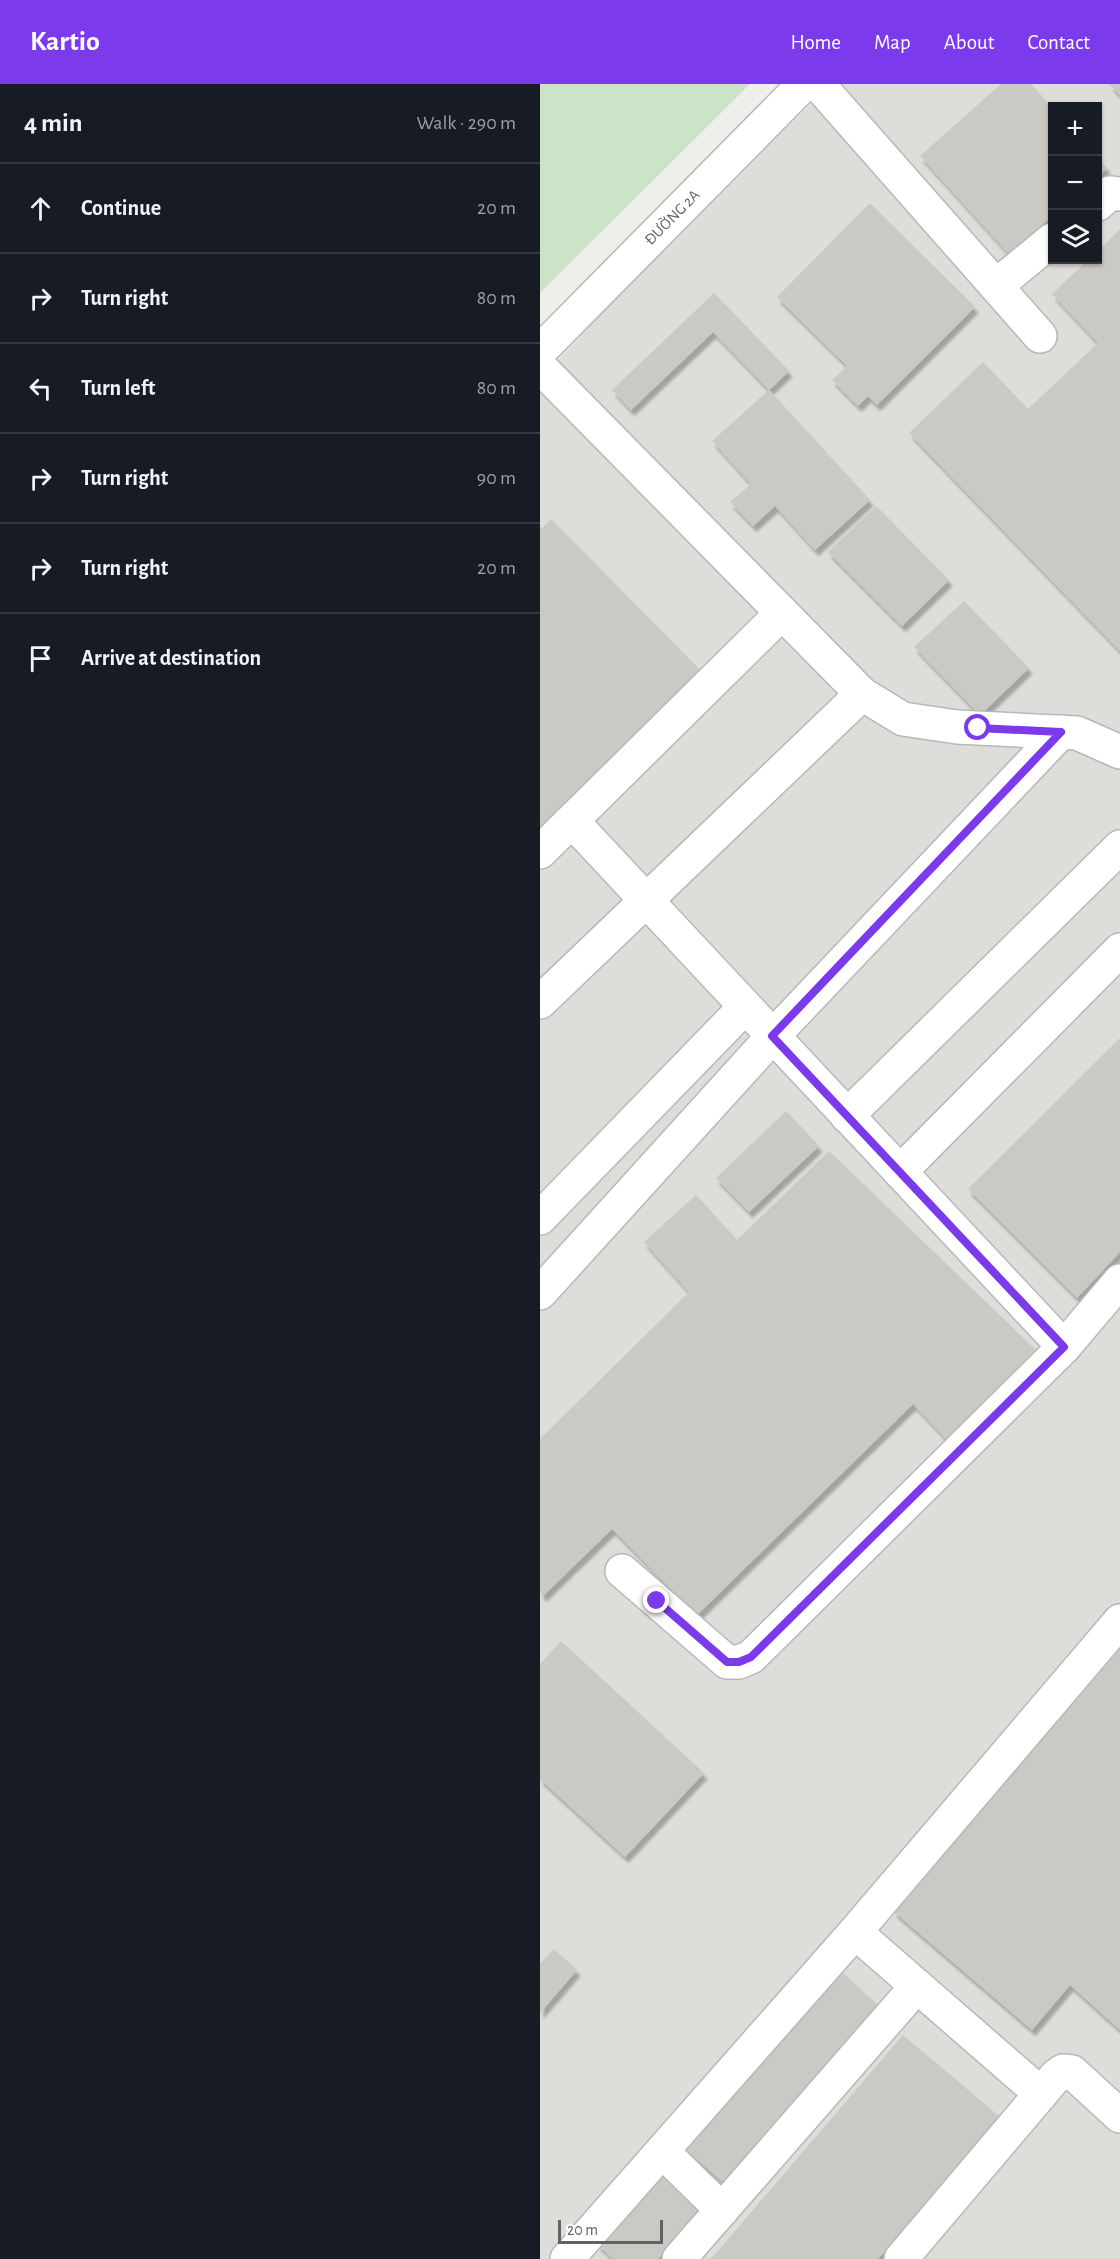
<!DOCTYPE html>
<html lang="en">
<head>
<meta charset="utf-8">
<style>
	body { margin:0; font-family:"Alegreya Sans",sans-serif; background:#242831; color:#f1f3f6 }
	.controls { position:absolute; right:18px; top:18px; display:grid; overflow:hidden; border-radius:0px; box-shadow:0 2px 4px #0004 }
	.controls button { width:54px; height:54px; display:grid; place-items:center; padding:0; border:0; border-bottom:2px solid #363941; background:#171b24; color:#f1f3f6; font:30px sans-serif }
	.scale { position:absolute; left:18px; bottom:15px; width:105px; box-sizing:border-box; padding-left:6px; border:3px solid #606366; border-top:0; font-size:16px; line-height:21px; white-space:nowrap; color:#606366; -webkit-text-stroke:4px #fff; paint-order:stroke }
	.stop { position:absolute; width:18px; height:18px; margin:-14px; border:4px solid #7c3aed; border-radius:50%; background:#fff }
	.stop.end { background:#7c3aed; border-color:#fff; box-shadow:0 2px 6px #0008 }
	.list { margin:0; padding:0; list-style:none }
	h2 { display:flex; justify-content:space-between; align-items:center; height:78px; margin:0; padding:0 24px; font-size:26px }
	h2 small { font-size:20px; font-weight:400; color:#9ea1a6 }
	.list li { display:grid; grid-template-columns:39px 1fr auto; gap:18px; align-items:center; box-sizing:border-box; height:90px; padding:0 24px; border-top:2px solid #363941 }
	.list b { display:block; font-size:22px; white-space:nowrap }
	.list em { font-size:20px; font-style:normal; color:#9ea1a6 }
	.icon { flex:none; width:33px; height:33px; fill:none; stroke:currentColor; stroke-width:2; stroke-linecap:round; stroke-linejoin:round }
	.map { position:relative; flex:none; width:580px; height:2175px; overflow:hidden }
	header { display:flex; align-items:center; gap:36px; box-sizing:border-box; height:84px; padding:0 30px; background:#7c3aed; color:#fff }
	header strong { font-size:28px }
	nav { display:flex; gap:33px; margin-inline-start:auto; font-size:21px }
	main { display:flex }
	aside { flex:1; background:#171b24 }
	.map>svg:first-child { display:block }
</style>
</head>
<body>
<header>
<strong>Kartio</strong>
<nav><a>Home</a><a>Map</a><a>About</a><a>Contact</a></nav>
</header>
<main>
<aside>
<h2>4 min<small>Walk · 290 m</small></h2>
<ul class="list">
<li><svg class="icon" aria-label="ahead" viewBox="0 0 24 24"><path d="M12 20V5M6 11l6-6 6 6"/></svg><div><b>Continue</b></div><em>20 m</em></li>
<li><svg class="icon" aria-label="right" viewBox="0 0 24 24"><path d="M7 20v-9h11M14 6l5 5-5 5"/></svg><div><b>Turn right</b></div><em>80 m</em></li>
<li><svg class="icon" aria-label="left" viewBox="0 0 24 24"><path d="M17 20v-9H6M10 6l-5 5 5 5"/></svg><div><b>Turn left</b></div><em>80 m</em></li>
<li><svg class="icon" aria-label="right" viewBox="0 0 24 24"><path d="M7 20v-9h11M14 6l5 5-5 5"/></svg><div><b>Turn right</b></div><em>90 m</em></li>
<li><svg class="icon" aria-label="right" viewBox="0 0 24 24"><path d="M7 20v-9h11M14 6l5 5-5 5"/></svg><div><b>Turn right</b></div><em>20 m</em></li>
<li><svg class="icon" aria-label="arrive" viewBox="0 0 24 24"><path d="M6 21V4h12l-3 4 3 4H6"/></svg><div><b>Arrive at destination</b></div></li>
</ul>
</aside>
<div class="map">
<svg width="580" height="2175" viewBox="0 0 580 2175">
	<defs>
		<filter id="shadow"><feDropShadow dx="3.5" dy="6" stdDeviation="1.5" flood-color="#0004"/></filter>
	</defs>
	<rect width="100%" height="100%" fill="#f0eee9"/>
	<!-- industrial -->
	<path fill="#dfddda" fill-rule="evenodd" d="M292 0H580V2175H0V296L134 152ZM512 22H558V176H512Z"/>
	<!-- green -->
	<path fill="#cae3c9" d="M0 0H210L0 209Z"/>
	<!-- building -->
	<path fill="#cbc9c4" filter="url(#shadow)" d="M461 0H491L512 24V132L469 170 380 72Z
		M569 0H580V11Z
		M558 74 567 84 558 92Z
		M330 119 435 223 337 321 328 312 318 322 292 296 307 282 237 213Z
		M580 145V567L369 349 443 278 488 325 558 259 512 210 548 176H558V167Z
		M174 209 249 287 229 306 330 416 275 466 235 422 213 442 190 418 211 400 172 357 229 306 173 248 91 326 72 306Z
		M336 422 409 496 362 542 288 468Z
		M11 435 162 588 0 747V446Z
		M424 517 489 584 440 631 374 563Z
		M580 954V1168L537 1214 428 1105Z
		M246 1027 279 1062 209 1128 176 1094Z
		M289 1067 500 1270 411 1360 373 1320 157 1531 72 1445 3 1512 0 1508V1355L149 1208 104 1158 156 1111 197 1156Z
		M21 1557 164 1689 85 1773 0 1695V1580Z
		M580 1565V1946L530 1901 492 1946 353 1827Z
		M14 1865 37 1886 0 1929V1880Z
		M303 1889 340 1923 183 2098 145 2065Z
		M363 1951 460 2033 338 2175H171Z
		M123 2088 164 2125 118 2175H73L57 2160Z"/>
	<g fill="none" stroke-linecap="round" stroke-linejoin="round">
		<defs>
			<g id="minor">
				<path d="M278 0 500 252"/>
				<path d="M558 120 570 109 580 110"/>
				<path d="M456 202 512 156"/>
				<path id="s1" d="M0 267 264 0"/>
				<path d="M0 283 322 610 363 635 417 643 537 649 580 668"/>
				<path d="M32 737 524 1263"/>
				<path d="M0 768 242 529"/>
				<path d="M0 918 322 610"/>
				<path d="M307 1032 580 763"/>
				<path d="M360 1088 580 866"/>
				<path d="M0 1134 205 923"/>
				<path d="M0 1209 233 952 521 648"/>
				<path d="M82 1487 187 1578H199L211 1573 524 1263 580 1197"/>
				<path d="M315 1848 501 2010"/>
				<path d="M122 2067 182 2126"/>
				<path d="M27 2175 315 1848 580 1537"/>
				<path d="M139 2175 377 1902"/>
				<path d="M361 2175 516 1992 523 1987 532 1988 580 2032"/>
			</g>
		</defs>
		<!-- minor casing -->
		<use href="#minor" stroke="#b5b8bb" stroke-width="36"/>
		<!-- minor -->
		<use href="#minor" stroke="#fff" stroke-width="33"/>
	</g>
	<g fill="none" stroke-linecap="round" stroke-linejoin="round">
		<!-- route -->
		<path stroke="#7c3aed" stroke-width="8" d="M117 1517 187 1578H199L211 1573 524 1263 232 952 521 648 438 644"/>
	</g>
	<g text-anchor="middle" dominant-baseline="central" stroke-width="5" stroke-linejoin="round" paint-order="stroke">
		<!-- street labels -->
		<g font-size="16" fill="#606366" stroke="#fff">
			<text stroke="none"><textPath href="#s1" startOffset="188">ĐƯỜNG 2A</textPath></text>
		</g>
	</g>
</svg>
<div class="controls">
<button>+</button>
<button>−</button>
<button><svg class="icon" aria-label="layers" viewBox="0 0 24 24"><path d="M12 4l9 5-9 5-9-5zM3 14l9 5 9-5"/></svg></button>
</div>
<div class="scale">20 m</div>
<div class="stop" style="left:438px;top:644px"></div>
<div class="stop end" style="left:117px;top:1517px"></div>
</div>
</main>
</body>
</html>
